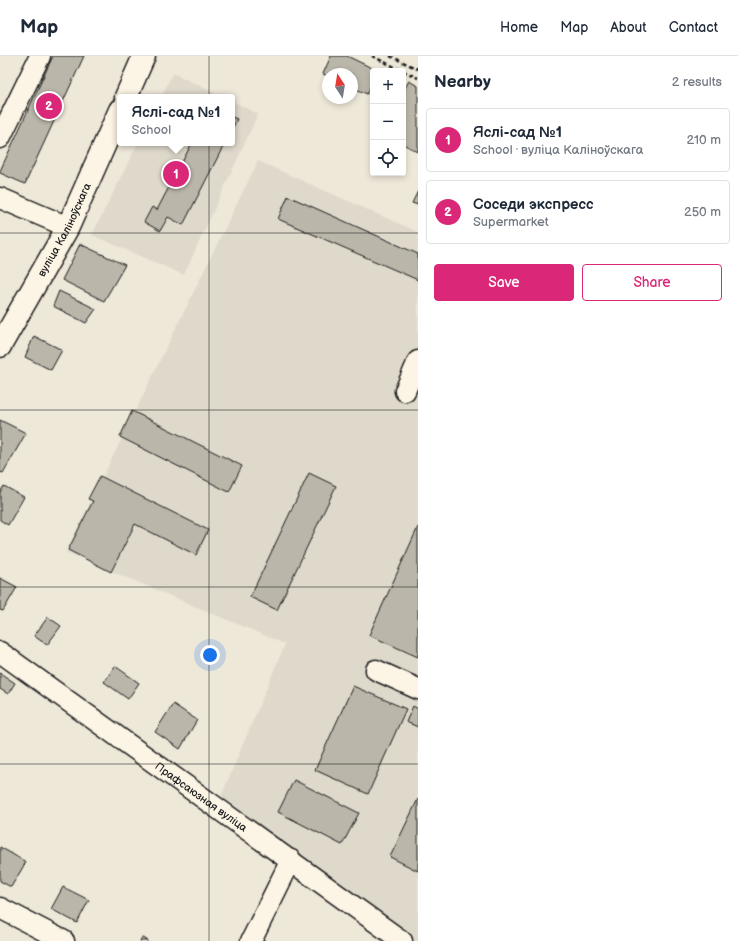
<!DOCTYPE html>
<html lang="en">
<head>
<meta charset="utf-8">
<style>
	body { margin:0; font-family:"Balsamiq Sans",sans-serif; background:#f2f2f3; color:#1f2937 }
	.controls { position:absolute; right:12px; top:12px; display:grid; overflow:hidden; border-radius:4px; box-shadow:0 2px 6px #0003 }
	.controls button { width:36px; height:36px; display:grid; place-items:center; padding:0; border:0; border-bottom:1px solid #e0e1e3; background:#fff; color:#1f2937; font:20px sans-serif }
	.compass { position:absolute; left:322px; top:12px; width:36px; height:36px; border-radius:50%; background:#fff; box-shadow:0 2px 6px #0003; rotate:348deg }
	.you { position:absolute; left:210px; top:599px; width:14px; height:14px; margin:-10px; border:3px solid #fff; border-radius:50%; background:#1a73e8; box-shadow:0 0 0 6px #1a73e833 }
	.badge { display:grid; place-items:center; width:26px; height:26px; border-radius:50%; background:#db2777; color:#fff; font-size:13px; font-weight:700 }
	.pin { position:absolute; translate:-50% -50%; border:2px solid #fff; box-shadow:0 1px 4px #0006 }
	.popup { position:absolute; left:117px; top:38px; width:118px; height:52px; box-sizing:border-box; display:grid; place-content:center; border-radius:4px; background:#fff; filter:drop-shadow(0 1px 3px #0005); font-size:13px; white-space:nowrap; color:#747a83 }
	.popup b { font-size:15px; color:#1f2937 }
	.popup::after { content:''; position:absolute; left:50%; top:100%; margin-left:-8px; border:8px solid transparent; border-top-color:#fff }
	.list { margin:0; padding:0; list-style:none }
	h2 { display:flex; justify-content:space-between; align-items:center; height:52px; margin:0; padding:0 16px; font-size:17px }
	h2 small { font-size:13px; font-weight:400; color:#747a83 }
	.list li { display:grid; grid-template-columns:26px 1fr auto; gap:12px; align-items:center; box-sizing:border-box; height:64px; margin:0 8px 8px; padding:0 8px; border:1px solid #e0e1e3; border-radius:4px }
	.list b { display:block; font-size:15px; white-space:nowrap }
	.list p { margin:0; font-size:13px; white-space:nowrap; color:#747a83 }
	.list em { font-size:13px; font-style:normal; color:#747a83 }
	.actions { display:flex; gap:8px; padding:12px 16px }
	.actions a { flex:1; padding:9px 0; border:1px solid #db2777; border-radius:4px; text-align:center; font-size:14px; color:#db2777 }
	.actions .main { background:#db2777; color:#fff }
	.icon { flex:none; width:22px; height:22px; fill:none; stroke:currentColor; stroke-width:2; stroke-linecap:round; stroke-linejoin:round }
	.map { position:relative; flex:none; width:418px; height:885px; overflow:hidden }
	header { display:flex; align-items:center; gap:24px; box-sizing:border-box; height:56px; padding:0 20px; background:#fff; border-bottom:1px solid #e0e1e3 }
	header strong { font-size:19px }
	nav { display:flex; gap:22px; margin-inline-start:auto; font-size:14px }
	main { display:flex }
	aside { flex:1; background:#fff }
	.map>svg:first-child { display:block }
</style>
</head>
<body>
<header>
<strong>Map</strong>
<nav><a>Home</a><a>Map</a><a>About</a><a>Contact</a></nav>
</header>
<main>
<div class="map">
<svg width="418" height="885" viewBox="0 0 418 885">
	<rect width="100%" height="100%" fill="#eee8d9"/>
	<filter id="ink" filterUnits="userSpaceOnUse"><feTurbulence type="fractalNoise" baseFrequency=".025" numOctaves="2"/><feDisplacementMap in="SourceGraphic" scale="8" xChannelSelector="R" yChannelSelector="G"/><feConvolveMatrix kernelMatrix="1 2 1 2 8 2 1 2 1" color-interpolation-filters="sRGB"/></filter>
	<g filter="url(#ink)">
		<!-- built -->
		<path fill="#ded9cb" d="M173 17 223 41H161Z
			M232 45 258 58 184 219 92 179 138 87H232Z
			M258 105 418 176V885H406L218 748 285 588 66 496Z"/>
		<!-- building -->
		<path fill="#bab6aa" stroke="#1c1c1c" d="M53 0H84L25 128 0 117V115Z
			M331 0H347L378 15H373V26L367 38 352 31V18H328V20L323 18Z
			M409 25 418 30V96L403 88V35Z
			M232 61 237 63 232 73Z
			M192 87H225L183 169 168 161 160 175 144 166 152 151 157 154Z
			M418 135V149L412 147Z
			M288 140 418 198V224L278 163Z
			M80 188 125 209 104 245 62 224Z
			M59 235 96 253 86 267 53 250Z
			M34 280 62 294 51 314 25 301Z
			M132 355 242 410 229 436 120 381Z
			M0 364 26 377 3 417 0 416Z
			M309 417 336 430 277 554 250 541Z
			M100 420 208 474 196 499 135 468 111 516 68 494 93 445 88 443Z
			M4 430 24 441 8 469 0 464V436Z
			M418 471V601L369 579Z
			M0 522 17 531 3 555 0 554Z
			M48 561 61 570 47 589 34 580Z
			M115 610 139 627 128 643 104 626Z
			M0 617 15 627 8 638 0 633Z
			M353 630 406 653 368 738 315 714Z
			M173 648 197 664 180 693 155 676Z
			M413 650 418 653V671L406 666Z
			M294 724 359 757 342 789 278 756Z
			M418 743V815L390 801Z
			M0 791 26 806 11 831 0 825Z
			M63 831 89 844 77 867 51 853Z
			M142 881 148 885H140Z"/>
		<g fill="none" stroke-linecap="round" stroke-linejoin="round">
			<defs>
				<g id="minor">
					<path d="M0 82 40 0"/>
					<path d="M0 142 68 171"/>
					<path d="M405 335 418 305"/>
					<path id="s1" d="M0 596 402 885"/>
					<path d="M376 614 418 633"/>
					<path d="M0 852 64 885"/>
					<path d="M251 885 291 804"/>
				</g>
				<g id="major">
					<path d="M126 41 144 0"/>
					<path id="s2" d="M0 290 68 171 120 54"/>
				</g>
			</defs>
			<!-- minor casing -->
			<use href="#minor" stroke="#1c1c1c" stroke-width="23"/>
			<!-- major casing -->
			<use href="#major" stroke="#1c1c1c" stroke-width="25"/>
			<!-- path -->
			<path stroke="#1c1c1c" stroke-width="2.5" stroke-dasharray="4 3" stroke-linecap="butt" d="M372 0 403 15
				M390 0 418 13
				M403 15 418 22"/>
			<!-- minor -->
			<use href="#minor" stroke="#fcf5e5" stroke-width="20"/>
			<!-- major -->
			<use href="#major" stroke="#fcf5e5" stroke-width="22"/>
		</g>
	</g>
	<!-- grid -->
	<path fill="none" stroke="#1c1c1c" stroke-width="1" stroke-opacity="0.55" d="M209 0V885M0 177H418M0 354H418M0 531H418M0 708H418"/>
	<g text-anchor="middle" dominant-baseline="central" stroke-width="3" stroke-linejoin="round" paint-order="stroke">
		<!-- street labels -->
		<g font-size="11" fill="#1c1c1c" stroke="#fcf5e5">
			<text stroke="none"><textPath href="#s2" startOffset="133">вуліца Каліноўскага</textPath></text>
			<text stroke="none"><textPath href="#s1" startOffset="248">Прафсаюзная вуліца</textPath></text>
		</g>
	</g>
</svg>
<div class="controls">
<button>+</button>
<button>−</button>
<button><svg class="icon" aria-label="locate" viewBox="0 0 24 24"><circle cx="12" cy="12" r="6"/><path d="M12 2v4M12 18v4M2 12h4M18 12h4"/></svg></button>
</div>
<svg class="compass" viewBox="-18 -18 36 36"><path d="M0-13l5 13h-10z" fill="#e53935"/><path d="M0 13l5-13h-10z" fill="#747a83"/></svg>
<div class="you"></div>
<div class="pin badge" style="left:176px;top:118px">1</div>
<div class="popup"><b>Яслі-сад №1</b>School</div>
<div class="pin badge" style="left:49px;top:50px">2</div>
</div>
<aside>
<h2>Nearby<small>2 results</small></h2>
<ul class="list">
<li><span class="badge">1</span><div><b>Яслі-сад №1</b><p>School · вуліца Каліноўскага</p></div><em>210 m</em></li>
<li><span class="badge">2</span><div><b>Соседи экспресс</b><p>Supermarket</p></div><em>250 m</em></li>
</ul>
<div class="actions"><a class="main">Save</a><a>Share</a></div>
</aside>
</main>
</body>
</html>
